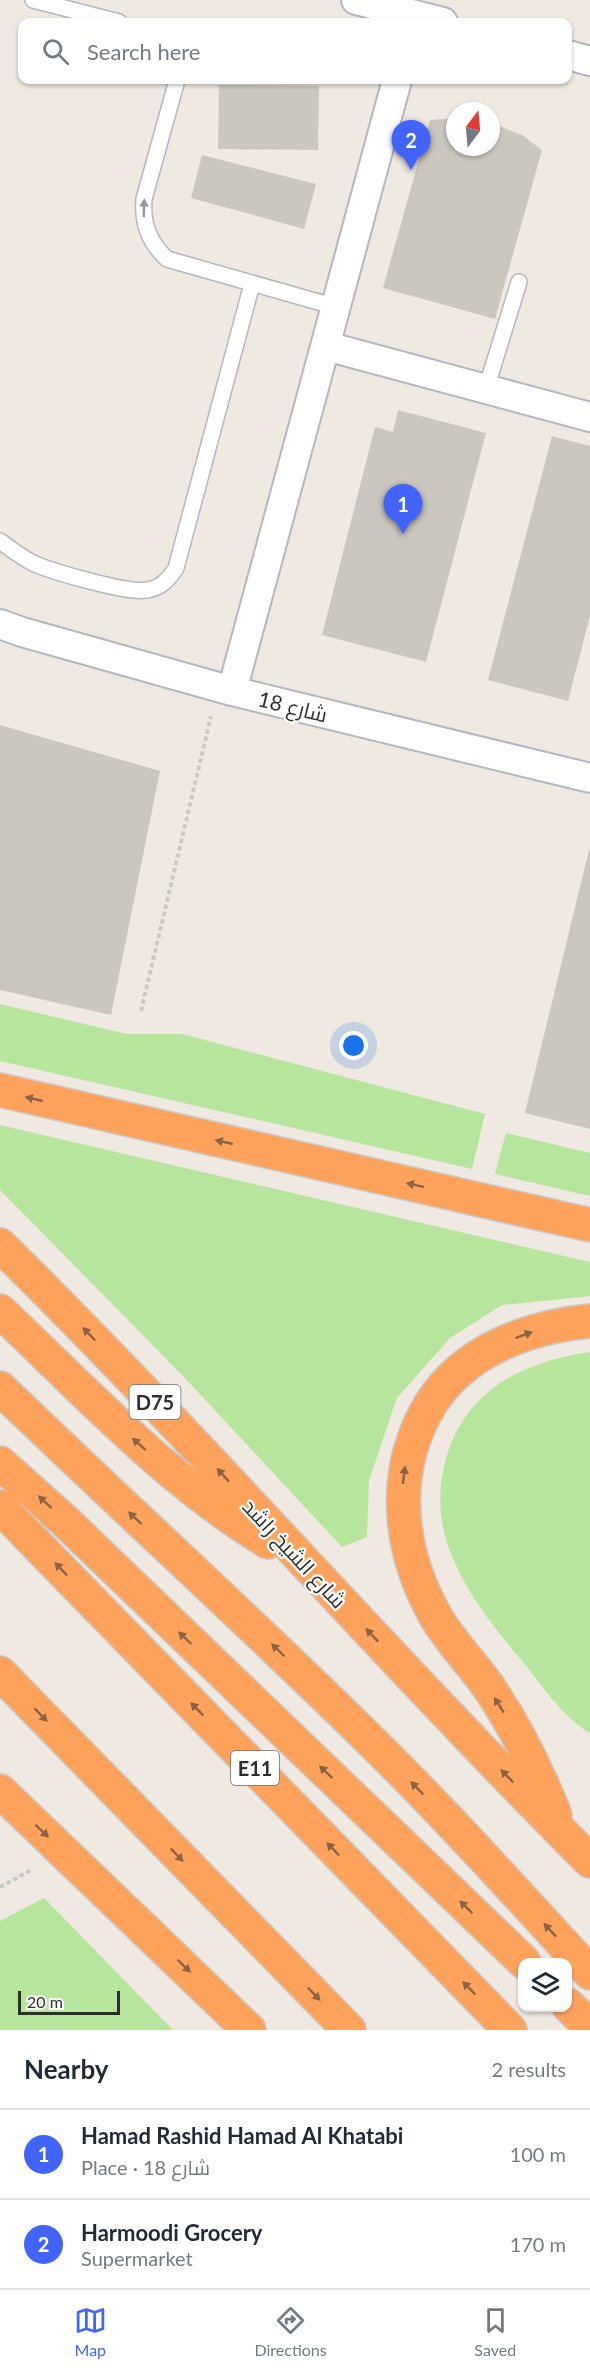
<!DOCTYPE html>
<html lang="en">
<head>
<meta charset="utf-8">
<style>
	body { margin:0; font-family:Lato,Cairo,sans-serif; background:#f2f2f3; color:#1f2937 }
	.controls { position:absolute; right:18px; bottom:18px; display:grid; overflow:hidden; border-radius:12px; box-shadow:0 2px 4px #0004 }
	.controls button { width:54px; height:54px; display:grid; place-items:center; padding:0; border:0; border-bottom:2px solid #e0e1e3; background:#fff; color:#1f2937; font:30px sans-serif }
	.compass { position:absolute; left:446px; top:102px; width:54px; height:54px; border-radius:50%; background:#fff; box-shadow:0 2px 4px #0004; rotate:16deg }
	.scale { position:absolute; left:18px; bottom:15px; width:102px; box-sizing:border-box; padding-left:6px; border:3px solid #2e2e2e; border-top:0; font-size:16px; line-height:21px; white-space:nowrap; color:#2e2e2e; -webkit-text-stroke:4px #fff; paint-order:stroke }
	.you { position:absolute; left:354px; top:1046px; width:21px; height:21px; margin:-15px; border:4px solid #fff; border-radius:50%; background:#1a73e8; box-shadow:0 0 0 9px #1a73e833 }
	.badge { display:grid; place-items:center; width:39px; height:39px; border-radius:50%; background:#4264fb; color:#fff; font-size:20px; font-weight:700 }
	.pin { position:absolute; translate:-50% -50px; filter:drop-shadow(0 2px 3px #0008) }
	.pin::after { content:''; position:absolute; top:32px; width:21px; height:18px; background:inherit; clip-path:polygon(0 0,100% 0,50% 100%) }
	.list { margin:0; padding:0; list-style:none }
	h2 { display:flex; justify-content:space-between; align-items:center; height:78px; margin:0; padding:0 24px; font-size:26px }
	h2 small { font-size:20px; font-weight:400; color:#747a83 }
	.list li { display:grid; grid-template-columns:39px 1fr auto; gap:18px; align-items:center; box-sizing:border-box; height:90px; padding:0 24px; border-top:2px solid #e0e1e3 }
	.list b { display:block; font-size:22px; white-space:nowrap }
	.list p { margin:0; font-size:20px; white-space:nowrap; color:#747a83 }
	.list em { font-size:20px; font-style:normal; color:#747a83 }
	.icon { flex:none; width:33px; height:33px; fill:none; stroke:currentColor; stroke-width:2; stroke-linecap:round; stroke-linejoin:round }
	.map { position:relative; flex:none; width:590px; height:2030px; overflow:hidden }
	.search { position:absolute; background:#fff; box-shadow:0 2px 4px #0004; left:18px; right:18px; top:18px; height:66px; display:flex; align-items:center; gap:15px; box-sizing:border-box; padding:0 21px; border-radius:12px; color:#747a83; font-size:22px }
	.sheet { height:258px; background:#fff }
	nav { display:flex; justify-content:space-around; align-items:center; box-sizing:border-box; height:84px; border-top:2px solid #e0e1e3; background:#fff; font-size:16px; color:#747a83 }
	nav a { display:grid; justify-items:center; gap:3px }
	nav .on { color:#4264fb }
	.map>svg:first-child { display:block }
</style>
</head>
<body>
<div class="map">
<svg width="590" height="2030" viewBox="0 0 590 2030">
	<rect width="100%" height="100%" fill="#efe9e1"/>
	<!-- green -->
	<path fill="#b6e59e" d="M0 1004 127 1034H182L485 1114 472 1169 0 1061Z
		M0 1125 590 1262V1296L502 1305 450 1338 397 1398 369 1480 367 1537 342 1547 185 1378 0 1190Z
		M506 1133 590 1153V1196L495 1174Z
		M590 1352V1733C562 1717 542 1685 522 1661 492 1625 462 1588 447 1543 439 1517 438 1488 445 1462 464 1391 521 1362 590 1352Z
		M44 1898 173 2030H0V1921Z"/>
	<!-- building -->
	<path fill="#cbc7bf" d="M219 85 319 86 318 150 218 149Z
		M455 118V147H491V123L522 135 542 150 495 319 383 288 430 120Z
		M202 155 316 184 304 229 191 198Z
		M398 410 486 433 426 662 322 635 375 427 393 432Z
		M552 436 590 446V616L568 701 488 680Z
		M0 725 160 771 111 1015 0 990Z
		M589 850H590V1129L525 1113Z"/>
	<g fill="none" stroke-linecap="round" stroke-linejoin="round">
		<defs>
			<path id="lane" d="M33 0 119 22
				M177 80 144 199C142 224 149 242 167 259L336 307
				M486 389 519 282
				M0 541C11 549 22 558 35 564 54 572 129 594 147 590 161 588 169 579 176 568L252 284"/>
			<path id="street" d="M356 0 443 22
				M568 55 590 61
				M326 346 590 417
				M0 624 22 632 232 691 590 778
				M232 691 397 80"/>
			<path id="highway" d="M0 1090 590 1225
				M0 1245C202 1444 389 1660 590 1861
				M0 1311C86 1392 166 1480 268 1542
				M0 1388C125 1509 254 1625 378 1748 451 1820 520 1897 590 1973
				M0 1463 67 1523 524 1962
				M0 1507 510 2030
				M0 1673 349 2030
				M0 1791 249 2030
				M555 1815C537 1770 515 1726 488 1686 471 1663 451 1642 436 1617 398 1550 390 1472 430 1405 464 1350 529 1327 590 1321
				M568 2005 590 2027"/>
		</defs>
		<!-- lane casing -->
		<use href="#lane" stroke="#b4b7c1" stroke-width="18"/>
		<!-- street casing -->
		<use href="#street" stroke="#b4b7c1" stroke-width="32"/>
		<!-- highway casing -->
		<use href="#highway" stroke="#c9c9c9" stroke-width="36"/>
		<!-- path -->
		<path stroke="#c9c9c9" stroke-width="4" stroke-dasharray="4.5 3" stroke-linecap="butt" d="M141 1011 211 716
			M0 1887 33 1869"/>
		<!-- lane -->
		<use href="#lane" stroke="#fff" stroke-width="15"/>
		<!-- street -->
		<use href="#street" stroke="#fff" stroke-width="28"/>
		<!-- highway -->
		<use href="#highway" stroke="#ffa35c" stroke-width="33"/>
	</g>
	<!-- one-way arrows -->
	<defs><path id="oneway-solid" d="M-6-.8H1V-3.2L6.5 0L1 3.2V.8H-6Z" transform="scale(1.5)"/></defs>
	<use fill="#969696" href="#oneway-solid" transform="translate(144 208) rotate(-88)"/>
	<g fill="#8c6343">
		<use href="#oneway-solid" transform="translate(34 1099) rotate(-167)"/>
		<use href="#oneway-solid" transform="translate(224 1142) rotate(-167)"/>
		<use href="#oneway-solid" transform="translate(415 1185) rotate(-167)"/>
		<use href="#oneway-solid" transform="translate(89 1334) rotate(-134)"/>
		<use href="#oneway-solid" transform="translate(524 1335) rotate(-20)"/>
		<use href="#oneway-solid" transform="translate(139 1444) rotate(-138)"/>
		<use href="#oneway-solid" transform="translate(223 1475) rotate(-132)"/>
		<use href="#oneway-solid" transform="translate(404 1475) rotate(-83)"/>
		<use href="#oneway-solid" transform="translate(45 1502) rotate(-137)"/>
		<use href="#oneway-solid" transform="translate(135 1518) rotate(-137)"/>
		<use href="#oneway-solid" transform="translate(61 1569) rotate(-134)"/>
		<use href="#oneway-solid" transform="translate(372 1635) rotate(-133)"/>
		<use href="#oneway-solid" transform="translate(185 1638) rotate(-136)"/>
		<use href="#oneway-solid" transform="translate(278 1650) rotate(-136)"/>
		<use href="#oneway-solid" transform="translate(499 1705) rotate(-122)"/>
		<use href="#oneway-solid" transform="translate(197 1709) rotate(-134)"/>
		<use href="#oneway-solid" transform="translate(41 1715) rotate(46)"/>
		<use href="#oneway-solid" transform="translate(326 1772) rotate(-136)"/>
		<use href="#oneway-solid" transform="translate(507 1776) rotate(-134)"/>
		<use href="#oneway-solid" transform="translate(417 1788) rotate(-134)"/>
		<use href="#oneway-solid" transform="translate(42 1831) rotate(44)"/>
		<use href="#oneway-solid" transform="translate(333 1849) rotate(-134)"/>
		<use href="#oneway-solid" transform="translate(177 1855) rotate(46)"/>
		<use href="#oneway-solid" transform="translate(466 1907) rotate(-136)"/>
		<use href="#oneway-solid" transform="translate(550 1930) rotate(-133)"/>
		<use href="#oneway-solid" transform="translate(184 1966) rotate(44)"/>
		<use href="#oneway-solid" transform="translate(469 1988) rotate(-134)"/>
		<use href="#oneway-solid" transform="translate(314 1994) rotate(46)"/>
	</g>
	<g text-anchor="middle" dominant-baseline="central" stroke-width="4.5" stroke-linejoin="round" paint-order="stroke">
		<!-- shield labels -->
		<g fill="#fff" stroke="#6d6d6d" stroke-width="1.5">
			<rect x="129.5" y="1385" width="51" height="34" rx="4.5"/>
			<rect x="231" y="1751" width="48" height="34" rx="4.5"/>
		</g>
		<g font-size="20" font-weight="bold" fill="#2e2e2e">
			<text x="155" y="1402">D75</text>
			<text x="255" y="1768">E11</text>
		</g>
		<!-- street labels -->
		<g font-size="21" fill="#2e2e2e" stroke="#fff">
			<text transform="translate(293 706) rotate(14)">شارع 18</text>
			<text transform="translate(295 1553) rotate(47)">شارع الشيخ راشد</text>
		</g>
	</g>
</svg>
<div class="controls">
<button><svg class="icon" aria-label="layers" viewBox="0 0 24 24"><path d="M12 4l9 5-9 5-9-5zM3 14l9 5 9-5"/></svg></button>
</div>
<svg class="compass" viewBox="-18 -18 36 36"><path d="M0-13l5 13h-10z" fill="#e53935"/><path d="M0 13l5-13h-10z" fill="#747a83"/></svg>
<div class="scale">20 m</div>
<div class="you"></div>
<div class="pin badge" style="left:403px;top:534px">1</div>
<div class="pin badge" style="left:411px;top:170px">2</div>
<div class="search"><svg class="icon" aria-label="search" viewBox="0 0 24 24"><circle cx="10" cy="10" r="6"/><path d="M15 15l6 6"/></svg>Search here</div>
</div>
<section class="sheet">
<h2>Nearby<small>2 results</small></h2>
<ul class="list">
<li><span class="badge">1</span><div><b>Hamad Rashid Hamad Al Khatabi</b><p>Place · شارع 18</p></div><em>100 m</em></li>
<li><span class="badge">2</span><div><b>Harmoodi Grocery</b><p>Supermarket</p></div><em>170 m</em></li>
</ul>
</section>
<nav>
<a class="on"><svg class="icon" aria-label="map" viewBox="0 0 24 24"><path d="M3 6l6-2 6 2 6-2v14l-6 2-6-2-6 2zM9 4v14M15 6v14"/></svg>Map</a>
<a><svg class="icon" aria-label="directions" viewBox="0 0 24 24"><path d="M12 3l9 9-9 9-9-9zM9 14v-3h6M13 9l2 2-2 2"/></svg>Directions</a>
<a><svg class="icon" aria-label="saved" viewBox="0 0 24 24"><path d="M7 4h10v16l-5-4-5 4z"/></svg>Saved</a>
</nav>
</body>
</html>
